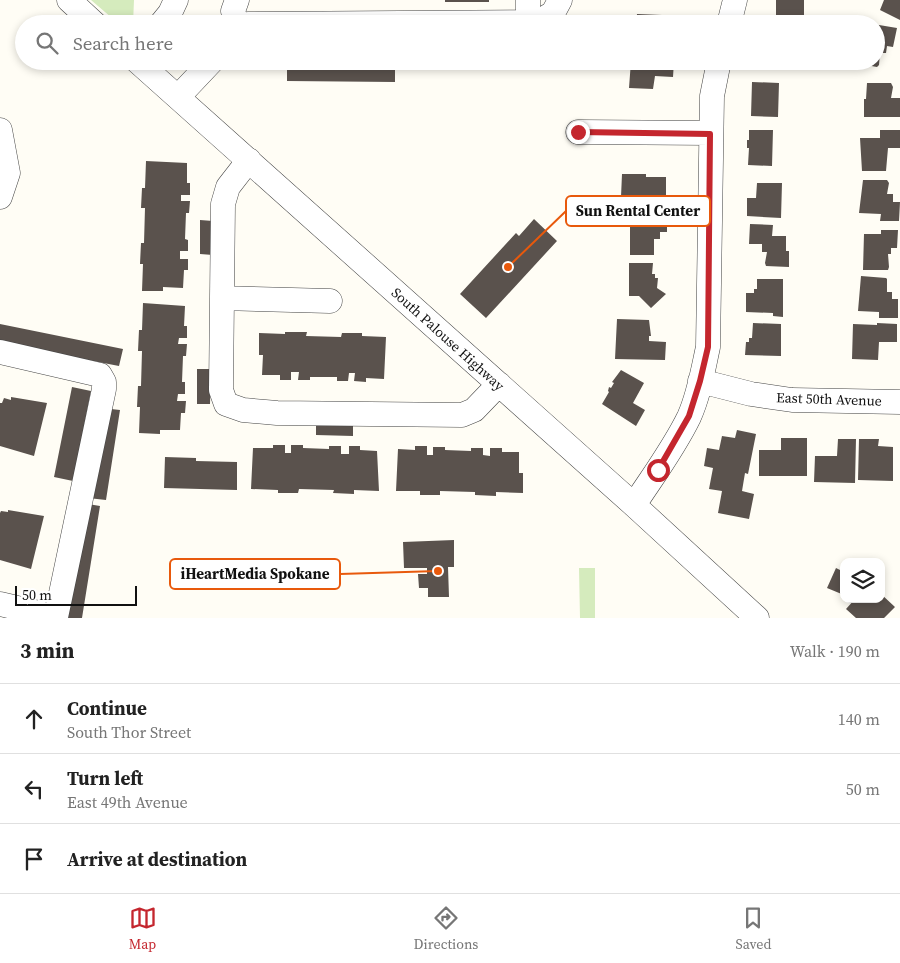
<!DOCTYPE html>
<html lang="en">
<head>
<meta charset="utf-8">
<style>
	body { margin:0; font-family:"Source Serif 4",serif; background:#f6f6f6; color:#222 }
	.controls { position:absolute; right:15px; bottom:15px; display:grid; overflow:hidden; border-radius:10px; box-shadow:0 2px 8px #0003 }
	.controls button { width:45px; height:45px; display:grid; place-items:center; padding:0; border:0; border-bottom:1px solid #e0e0e0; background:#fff; color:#222; font:25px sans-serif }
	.scale { position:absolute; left:15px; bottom:12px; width:122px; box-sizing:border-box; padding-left:5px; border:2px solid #111; border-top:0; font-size:14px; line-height:18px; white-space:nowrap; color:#111; -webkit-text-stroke:4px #fff; paint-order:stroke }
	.stop { position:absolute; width:15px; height:15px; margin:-11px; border:4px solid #c4262e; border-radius:50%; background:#fff }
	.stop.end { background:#c4262e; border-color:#fff; box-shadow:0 1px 5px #0008 }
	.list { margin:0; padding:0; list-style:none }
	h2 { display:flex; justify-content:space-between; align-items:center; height:65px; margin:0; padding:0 20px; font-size:21px }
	h2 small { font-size:16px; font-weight:400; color:#767676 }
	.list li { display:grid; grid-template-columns:32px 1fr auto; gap:15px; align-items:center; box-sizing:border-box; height:70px; padding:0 20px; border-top:1px solid #e0e0e0 }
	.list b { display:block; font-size:19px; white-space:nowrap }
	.list p { margin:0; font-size:16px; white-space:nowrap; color:#767676 }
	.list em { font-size:16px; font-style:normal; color:#767676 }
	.icon { flex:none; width:28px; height:28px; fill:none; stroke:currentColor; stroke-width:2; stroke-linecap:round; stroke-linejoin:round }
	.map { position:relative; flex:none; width:900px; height:618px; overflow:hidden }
	.search { position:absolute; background:#fff; box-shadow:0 2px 8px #0003; left:15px; right:15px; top:15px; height:55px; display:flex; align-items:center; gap:12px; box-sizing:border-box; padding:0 18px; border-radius:28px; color:#767676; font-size:19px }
	.sheet { height:275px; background:#fff }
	nav { display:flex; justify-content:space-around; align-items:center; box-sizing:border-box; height:70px; border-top:1px solid #e0e0e0; background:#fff; font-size:14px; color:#767676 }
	nav a { display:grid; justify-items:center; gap:2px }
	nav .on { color:#c4262e }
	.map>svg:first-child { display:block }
</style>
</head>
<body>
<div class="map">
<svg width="900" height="618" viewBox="0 0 900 618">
	<rect width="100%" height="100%" fill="#fffdf5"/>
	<!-- green -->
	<path fill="#d5ebbd" d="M91 0H134L133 24H119Z
		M579 568H595V618H580Z"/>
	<!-- building -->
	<path fill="#5a524d" d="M445 0H489V2H445Z
		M776 0H804V18L776 17Z
		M884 0H900V20L880 10Z
		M637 14 662 15V24H636Z
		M879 25 897 28 893 47 887 46 886 53H880L879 65 877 67 850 62 876 61V34Z
		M287 61H395V82L287 81Z
		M631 61H674L673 77 655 76 653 89 629 88Z
		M760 61H787V67L760 66Z
		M752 82 779 83 778 117 751 116Z
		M867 83H891L893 87 891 98H900V117H864V99H866Z
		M749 130H773L772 166 748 165 749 148H747V140H749Z
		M880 130H900V148H888L886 171H862L860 138H880Z
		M146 161 187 163V183H190V195H181V201H190L189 213H186L185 239 188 240V251H180V259H188V270H184L183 288 163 287V291H142L143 264H140L141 243H144L145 208H141L142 188H145Z
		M622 174H646V177H666V196L621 197Z
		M863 180H887L889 183 887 194H893V202H900L899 221H880L881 214 859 213Z
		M757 183H782L781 218 747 216V198H756Z
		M650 214H667V232H660V239H654V255H630V222H650Z
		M534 219 557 241 486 318 460 294 516 233 519 236Z
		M200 220 213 221V255L200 254Z
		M750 224 773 225 772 236H786V251H789V267L766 266 765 263 767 252H762V244H749Z
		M881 230H898L897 248H891V254H888L889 267 888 270H863L864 234H881Z
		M629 263H653L652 274H655V278H658L657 288 666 294 651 308 639 296H629Z
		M861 276 886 278 887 279V292H892V299H898V318H879V312L858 311Z
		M757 279H783V317L773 316V313L746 312V293H754V289H757Z
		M143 303 185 306 184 326H187V338H179L178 344H187L186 356H183L182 382H185V394H178L177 401H186L185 413H181L180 430H160V434L139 433 140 407H137L138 386H141L142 351H138L139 330H142Z
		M617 319 649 320 651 336H649V341L666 342 665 360 615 359Z
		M753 323 781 324V356L745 355 746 342H749V338H752Z
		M877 323 897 324V342H879L878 360 852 359 853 324 877 325Z
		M0 324 123 349 119 366 0 343Z
		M285 332H307L306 336 341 337 342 333H362V336L386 337 384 379 366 378V382L354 381 355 373H349L348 381H337V377H310V380H298L299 372H291V380H280V375H262L263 355H259V333L285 334Z
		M197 369H211L210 404H197Z
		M621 370 644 383 633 403 645 410 636 426 602 404 609 392 608 391 609 387 611 388 614 383 612 382Z
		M72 387 91 391 73 481 54 477Z
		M11 397 47 403 34 456 0 446V403H2L4 398 11 400Z
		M102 408 120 410 106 500 88 498Z
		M316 423 353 424V436L316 435Z
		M737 430 756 434 748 474 745 473 742 491 754 494 749 519 718 513 722 491 709 489 713 468 704 466 707 448 719 450 722 436 735 438Z
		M781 438H807V476H759V450H781Z
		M838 439H856L855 483 814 482 815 456H837Z
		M859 439H879L878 446 893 447V481L858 480Z
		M273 445H285V453H291V445H303V448L329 449V446H341V454H349V446H360V450L377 451 379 491 354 490V494L333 493 334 490 299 489 298 493H278V490L251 489 253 448H273Z
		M415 446H427V455H433V447H445V450L471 451V448H483V455L490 456V448H502V452H519V473H523V493L496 492V496L475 495V492L440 491V495H420V491H396L398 449 415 450Z
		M165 457 196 458V461L237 462V490L164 488Z
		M82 503 100 506 82 618H63Z
		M8 510 44 516 31 569 0 560V513L1 511 8 512Z
		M454 540V567H448L449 597H428V588H419L418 574H427V568H404L403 542Z
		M836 568 844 572V595L827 588Z
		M881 594 895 607 884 618H856L846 609 855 599H881Z"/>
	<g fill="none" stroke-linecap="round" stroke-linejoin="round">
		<defs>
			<path id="minor" d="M69 0 95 24
				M528 22V0
				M161 24 170 13 176 0
				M237 24 233 11 237 0
				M248 24 538 22 553 13 560 0
				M729 24 735 0
				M137 61 634 505 757 618
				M178 97 212 61
				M0 130 8 173 0 197
				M578 132 710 133
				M249 160 228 187 223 204 221 390 226 404 243 410 277 413 462 415 474 410 499 384
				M222 298 330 301
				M0 352 100 375 104 382V389L56 617
				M700 381 751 394 792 400 900 402
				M634 505C653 476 674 448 689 417 699 395 703 370 708 347L712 96 719 61
				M0 604 56 617V618"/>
		</defs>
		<!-- minor casing -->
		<use href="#minor" stroke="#444" stroke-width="25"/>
		<!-- minor -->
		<use href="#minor" stroke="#fff" stroke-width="24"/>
	</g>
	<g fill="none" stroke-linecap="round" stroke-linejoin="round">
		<!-- route -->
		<path stroke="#c4262e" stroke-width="6" d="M578 132 710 134 708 347 700 381 689 416 658 470"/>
	</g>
	<g text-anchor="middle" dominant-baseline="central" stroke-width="5" stroke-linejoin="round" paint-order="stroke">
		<!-- street labels -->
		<g font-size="14" fill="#111" stroke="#fff">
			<text transform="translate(448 339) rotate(42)">South Palouse Highway</text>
			<text transform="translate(829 399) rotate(2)">East 50th Avenue</text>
		</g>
	</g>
	<!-- callouts -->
	<path fill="none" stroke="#e8590c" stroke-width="2" d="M508 267L566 211M438 571L340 574"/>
	<g fill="#e8590c" stroke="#fff" stroke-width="2">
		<circle cx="508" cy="267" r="5"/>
		<circle cx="438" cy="571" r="5"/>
	</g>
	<g fill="#fff" stroke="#e8590c" stroke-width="2">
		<rect x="566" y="196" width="144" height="30" rx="5"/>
		<rect x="170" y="559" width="170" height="30" rx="5"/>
	</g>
	<g font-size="15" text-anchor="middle" font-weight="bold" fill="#111">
		<text x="638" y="216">Sun Rental Center</text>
		<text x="255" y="579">iHeartMedia Spokane</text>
	</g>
</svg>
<div class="controls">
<button><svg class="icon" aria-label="layers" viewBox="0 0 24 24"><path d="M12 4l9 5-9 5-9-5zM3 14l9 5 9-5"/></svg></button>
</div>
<div class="scale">50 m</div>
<div class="stop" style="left:658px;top:470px"></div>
<div class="stop end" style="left:578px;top:132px"></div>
<div class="search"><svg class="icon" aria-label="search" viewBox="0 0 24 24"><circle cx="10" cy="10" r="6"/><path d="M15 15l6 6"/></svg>Search here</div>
</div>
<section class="sheet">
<h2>3 min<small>Walk · 190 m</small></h2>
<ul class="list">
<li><svg class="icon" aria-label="ahead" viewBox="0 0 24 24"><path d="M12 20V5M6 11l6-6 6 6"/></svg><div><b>Continue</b><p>South Thor Street</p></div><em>140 m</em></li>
<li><svg class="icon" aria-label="left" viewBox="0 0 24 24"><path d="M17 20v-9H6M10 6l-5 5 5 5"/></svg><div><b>Turn left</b><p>East 49th Avenue</p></div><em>50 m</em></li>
<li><svg class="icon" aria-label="arrive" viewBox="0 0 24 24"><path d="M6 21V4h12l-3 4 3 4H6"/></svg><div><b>Arrive at destination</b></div></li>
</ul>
</section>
<nav>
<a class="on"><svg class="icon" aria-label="map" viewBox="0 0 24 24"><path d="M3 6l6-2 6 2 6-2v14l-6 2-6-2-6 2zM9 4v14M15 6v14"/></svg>Map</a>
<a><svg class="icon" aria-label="directions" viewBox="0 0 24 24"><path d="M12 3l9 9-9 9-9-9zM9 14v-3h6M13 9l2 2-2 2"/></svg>Directions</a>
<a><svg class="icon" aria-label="saved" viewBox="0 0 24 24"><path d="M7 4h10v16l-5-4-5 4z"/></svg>Saved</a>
</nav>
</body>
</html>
